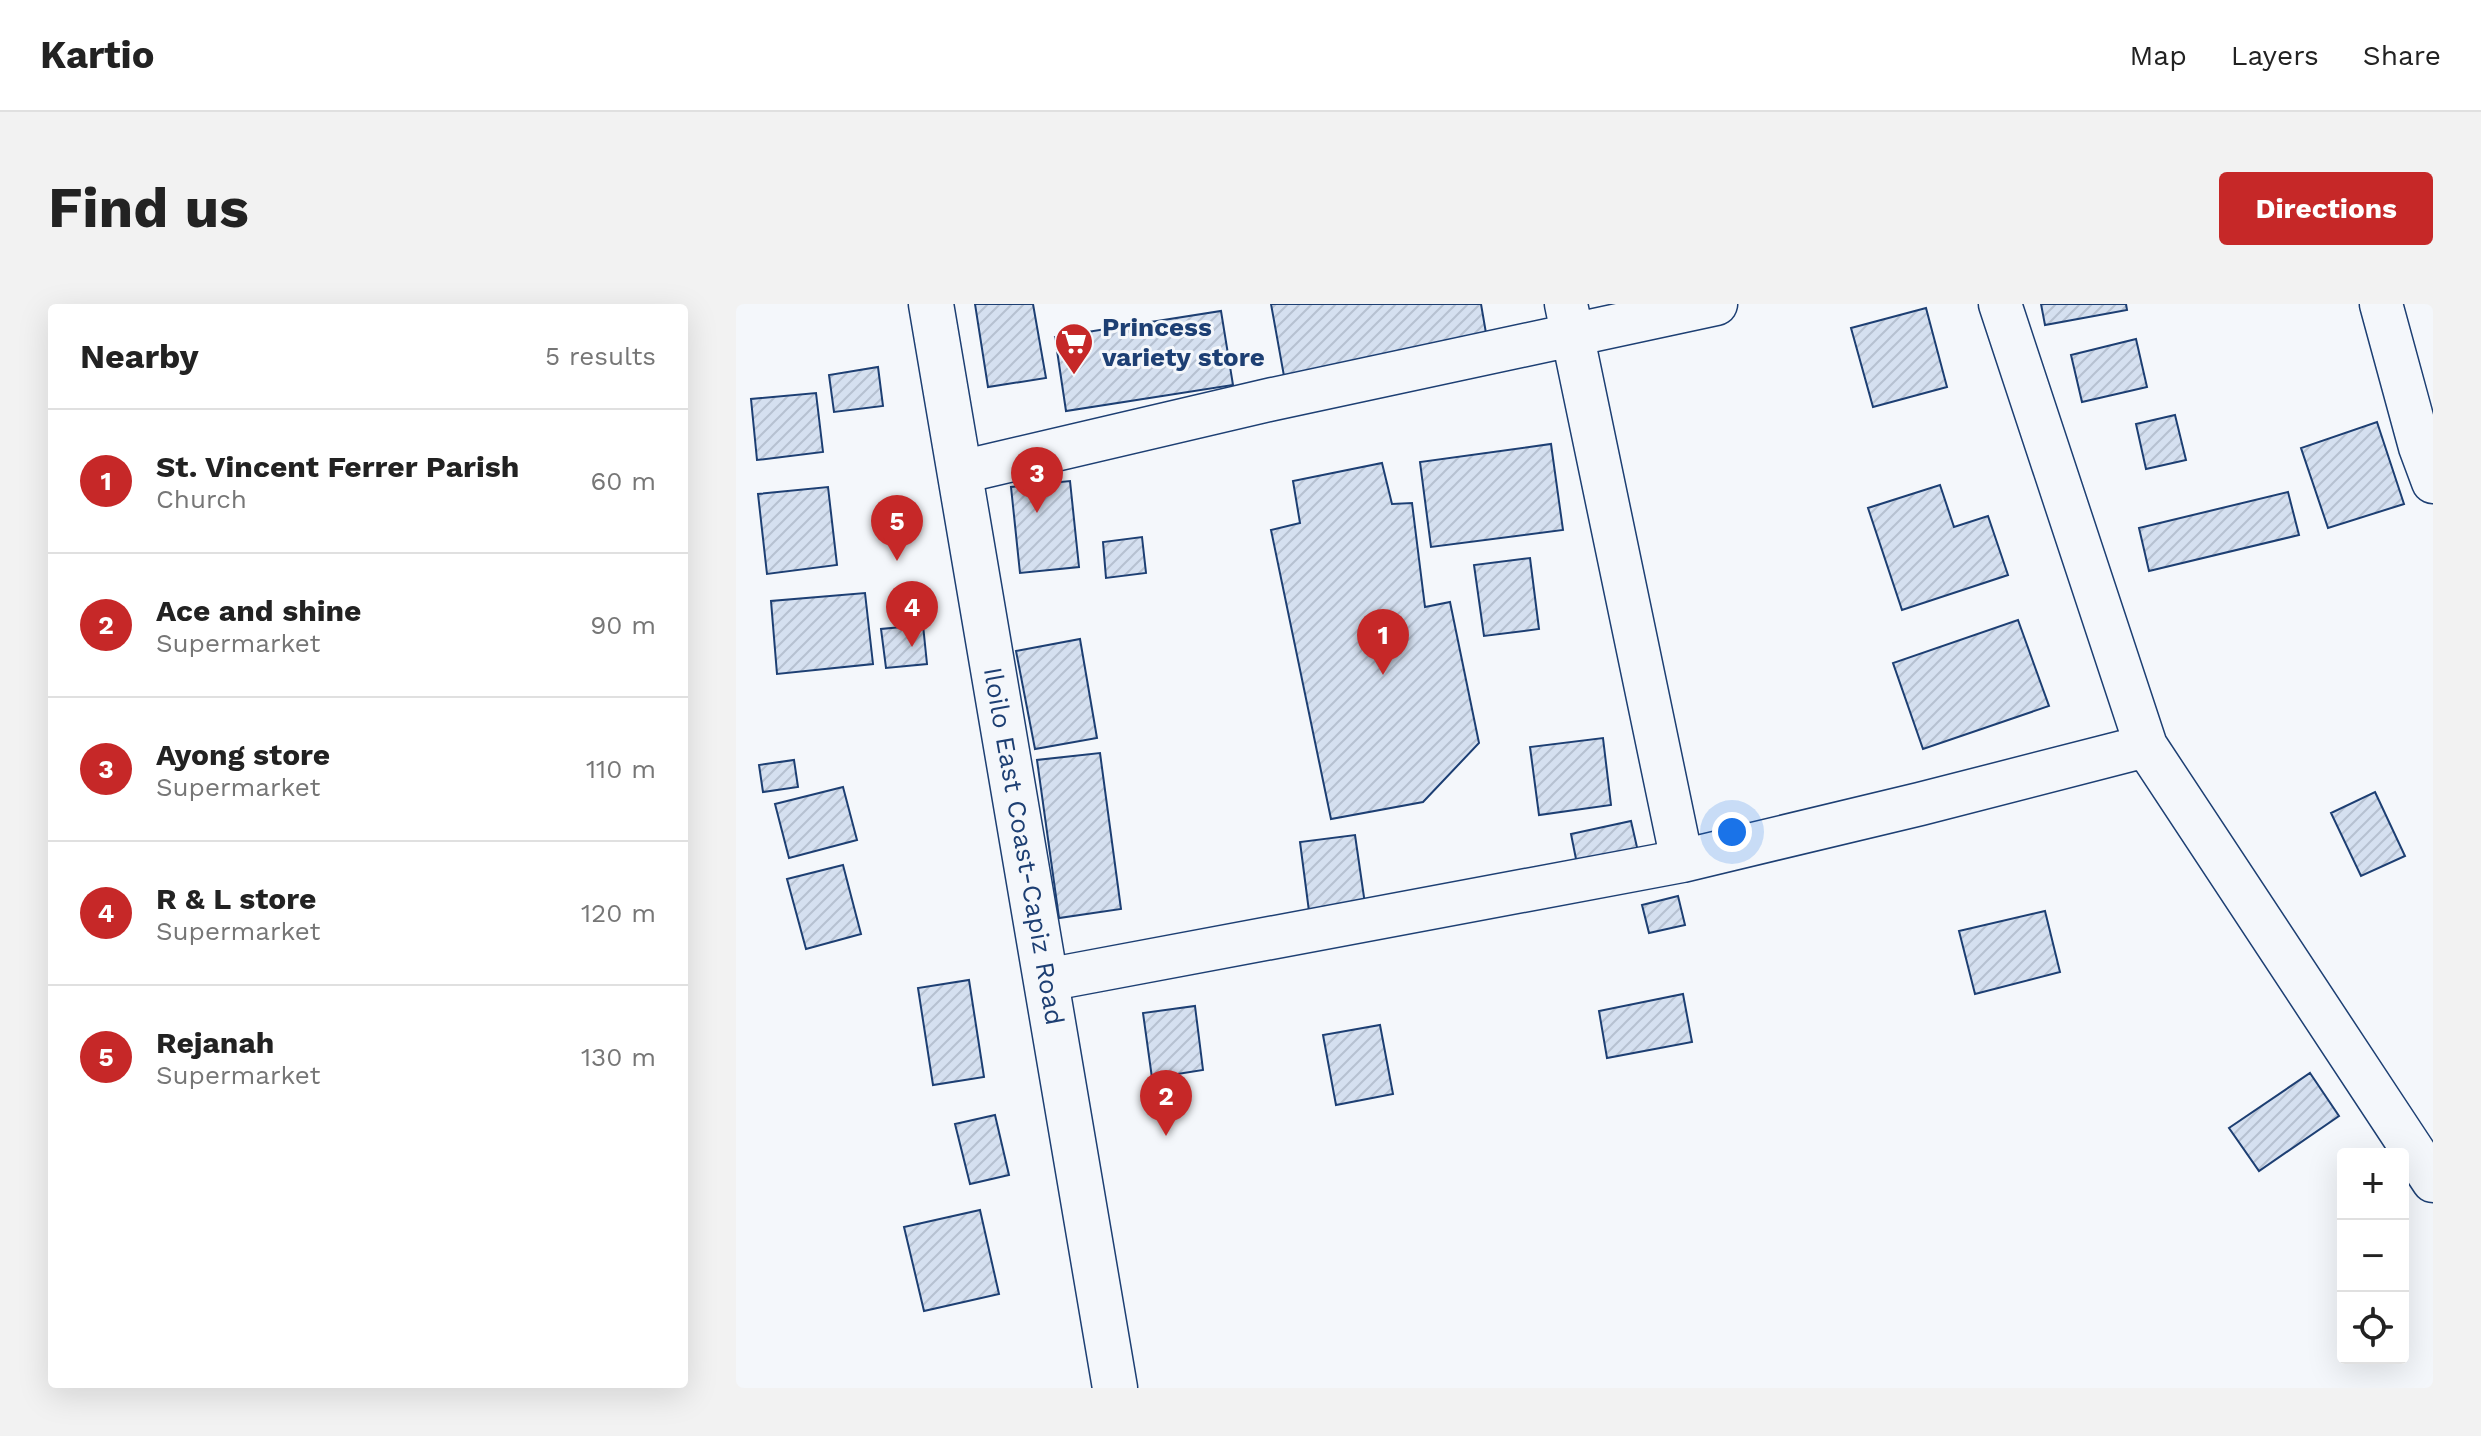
<!DOCTYPE html>
<html lang="en">
<head>
<meta charset="utf-8">
<style>
	body { margin:0; font-family:"Work Sans",sans-serif; background:#f2f2f2; color:#222 }
	.controls { position:absolute; right:24px; bottom:24px; display:grid; overflow:hidden; border-radius:8px; box-shadow:0 8px 32px #0002 }
	.controls button { width:72px; height:72px; display:grid; place-items:center; padding:0; border:0; border-bottom:2px solid #e0e0e0; background:#fff; color:#222; font:40px sans-serif }
	.you { position:absolute; left:996px; top:528px; width:28px; height:28px; margin:-20px; border:6px solid #fff; border-radius:50%; background:#1a73e8; box-shadow:0 0 0 12px #1a73e833 }
	.badge { display:grid; place-items:center; width:52px; height:52px; border-radius:50%; background:#c62828; color:#fff; font-size:26px; font-weight:700 }
	.pin { position:absolute; translate:-50% -66px; filter:drop-shadow(0 2px 4px #0008) }
	.pin::after { content:''; position:absolute; top:42px; width:28px; height:24px; background:inherit; clip-path:polygon(0 0,100% 0,50% 100%) }
	.list { margin:0; padding:0; list-style:none }
	h2 { display:flex; justify-content:space-between; align-items:center; height:104px; margin:0; padding:0 32px; font-size:34px }
	h2 small { font-size:26px; font-weight:400; color:#767676 }
	.list li { display:grid; grid-template-columns:52px 1fr auto; gap:24px; align-items:center; box-sizing:border-box; height:144px; padding:0 32px; border-top:2px solid #e0e0e0 }
	.list b { display:block; font-size:30px; white-space:nowrap }
	.list p { margin:0; font-size:26px; white-space:nowrap; color:#767676 }
	.list em { font-size:26px; font-style:normal; color:#767676 }
	.icon { flex:none; width:44px; height:44px; fill:none; stroke:currentColor; stroke-width:2; stroke-linecap:round; stroke-linejoin:round }
	.map { position:relative; flex:none; width:1697px; height:1084px; overflow:hidden; border-radius:8px }
	header { display:flex; align-items:center; gap:48px; box-sizing:border-box; height:112px; padding:0 40px; background:#fff; border-bottom:2px solid #e0e0e0 }
	header strong { font-size:38px }
	nav { display:flex; gap:44px; margin-inline-start:auto; font-size:28px }
	.intro { display:flex; align-items:center; justify-content:space-between; box-sizing:border-box; height:192px; padding:0 48px }
	h1 { margin:0; font-size:56px }
	.button { padding:20px 36px; border-radius:8px; background:#c62828; color:#fff; font-size:28px; font-weight:700 }
	main { display:flex; gap:48px; padding:0 48px }
	aside { flex:1; background:#fff; border-radius:8px; box-shadow:0 8px 32px #0002 }
	.map>svg:first-child { display:block }
</style>
</head>
<body>
<header>
<strong>Kartio</strong>
<nav><a>Map</a><a>Layers</a><a>Share</a></nav>
</header>
<div class="intro"><h1>Find us</h1><a class="button">Directions</a></div>
<main>
<aside>
<h2>Nearby<small>5 results</small></h2>
<ul class="list">
<li><span class="badge">1</span><div><b>St. Vincent Ferrer Parish</b><p>Church</p></div><em>60 m</em></li>
<li><span class="badge">2</span><div><b>Ace and shine</b><p>Supermarket</p></div><em>90 m</em></li>
<li><span class="badge">3</span><div><b>Ayong store</b><p>Supermarket</p></div><em>110 m</em></li>
<li><span class="badge">4</span><div><b>R &amp; L store</b><p>Supermarket</p></div><em>120 m</em></li>
<li><span class="badge">5</span><div><b>Rejanah</b><p>Supermarket</p></div><em>130 m</em></li>
</ul>
</aside>
<div class="map">
<svg width="1697" height="1084" viewBox="0 0 1697 1084">
	<defs>
		<pattern id="building-hatch" width="6" height="6" patternUnits="userSpaceOnUse" patternTransform="scale(2)"><rect width="6" height="6" fill="#d5e0f0"/><path d="M-1 1l2-2M0 6l6-6M5 7l2-2" fill="none" stroke="#b6c1d1"/></pattern>
	</defs>
	<rect width="100%" height="100%" fill="#f4f7fb"/>
	<!-- building -->
	<path fill="url(#building-hatch)" stroke="#1d3f73" stroke-width="2" d="M239 0H297L310 74 252 83Z
		M535 0H745L751 35 548 72Z
		M1305 0H1390L1391 6 1309 21Z
		M1190 4 1211 83 1137 103 1115 24Z
		M485 7 497 81 330 107 319 33Z
		M1400 35 1411 83 1346 98 1335 51Z
		M142 63 147 102 98 108 93 71Z
		M80 89 87 148 21 156 15 95Z
		M1439 111 1450 156 1410 165 1400 120Z
		M1641 118 1668 200 1592 224 1565 144Z
		M815 140 827 226 695 243 684 158Z
		M646 159 656 200 676 199 689 303 714 298 743 439 687 498 595 515 535 226 564 219 557 177Z
		M334 177 343 263 284 269 275 183Z
		M1204 181 1218 223 1252 212 1272 271 1166 306 1132 204Z
		M92 183 101 261 31 270 22 190Z
		M1552 188 1563 231 1413 267 1403 224Z
		M406 233 410 269 370 274 367 238Z
		M794 254 803 325 748 332 738 261Z
		M129 289 137 360 41 370 35 297Z
		M1282 316 1313 402 1187 445 1157 359Z
		M187 321 191 360 150 364 145 325Z
		M344 335 361 434 299 445 280 347Z
		M867 434 875 501 803 511 794 443Z
		M364 449 385 605 323 614 301 456Z
		M58 456 62 483 27 488 23 461Z
		M107 483 121 536 53 554 39 500Z
		M1639 488 1669 552 1625 572 1595 509Z
		M895 517 903 552 842 565 835 530Z
		M619 531 630 607 574 615 564 538Z
		M107 561 125 630 70 645 51 575Z
		M942 592 949 621 913 629 906 601Z
		M1309 607 1324 668 1239 690 1223 627Z
		M233 676 248 773 197 781 182 684Z
		M947 690 956 738 871 754 863 707Z
		M459 702 467 766 416 774 407 709Z
		M644 721 657 790 600 801 587 731Z
		M1574 769 1603 812 1523 867 1493 824Z
		M259 811 273 871 234 880 219 820Z
		M244 906 263 990 188 1007 168 923Z"/>
	<g fill="none" stroke-linecap="round" stroke-linejoin="round">
		<defs>
			<path id="street" d="M830 0 946 557
				M1264 0 1410 442 1697 877
				M1645 0 1684 143 1697 178
				M225 168 537 95 980 0
				M310 676 946 557 1184 500 1410 442"/>
			<path id="primary" d="M195 0 379 1084"/>
		</defs>
		<!-- street casing -->
		<use href="#street" stroke="#1d3f73" stroke-width="45"/>
		<!-- primary casing -->
		<use href="#primary" stroke="#1d3f73" stroke-width="47"/>
		<!-- street -->
		<use href="#street" stroke="#f4f7fb" stroke-width="42"/>
		<!-- primary -->
		<use href="#primary" stroke="#f4f7fb" stroke-width="44"/>
	</g>
	<!-- icons -->
	<defs>
		<symbol id="supermarket-pin" viewBox="-11 -11 22 30"><path d="M0 17L-7.5 6A9.5 9.5 0 1 1 7.5 6Z" fill="#c62828" stroke="#f4f7fb"/><path d="M-6-5.5h2.5l.6 2H6L4.5 2H-2.5L-4.4-4H-6ZM-1.5 3.2a1.3 1.3 0 1 0 .1 0ZM3 3.2a1.3 1.3 0 1 0 .1 0Z" fill="#fff"/></symbol>
	</defs>
	<g fill-rule="evenodd">
		<use href="#supermarket-pin" x="316" y="16" width="44" height="60"/>
	</g>
	<g text-anchor="middle" dominant-baseline="central" stroke-width="6" stroke-linejoin="round" paint-order="stroke">
		<!-- poi labels -->
		<g font-size="26" font-weight="bold" fill="#1d3f73" stroke="#f4f7fb" text-anchor="start">
			<text x="366" y="23">Princess<tspan x="366" dy="30">variety store</tspan></text>
		</g>
		<!-- street labels -->
		<g font-size="26" fill="#1d3f73" stroke="#f4f7fb">
			<text transform="translate(288 542) rotate(80)">Iloilo East Coast-Capiz Road</text>
		</g>
	</g>
</svg>
<div class="controls">
<button>+</button>
<button>−</button>
<button><svg class="icon" aria-label="locate" viewBox="0 0 24 24"><circle cx="12" cy="12" r="6"/><path d="M12 2v4M12 18v4M2 12h4M18 12h4"/></svg></button>
</div>
<div class="you"></div>
<div class="pin badge" style="left:647px;top:371px">1</div>
<div class="pin badge" style="left:430px;top:832px">2</div>
<div class="pin badge" style="left:301px;top:209px">3</div>
<div class="pin badge" style="left:176px;top:343px">4</div>
<div class="pin badge" style="left:161px;top:257px">5</div>
</div>
</main>
</body>
</html>
